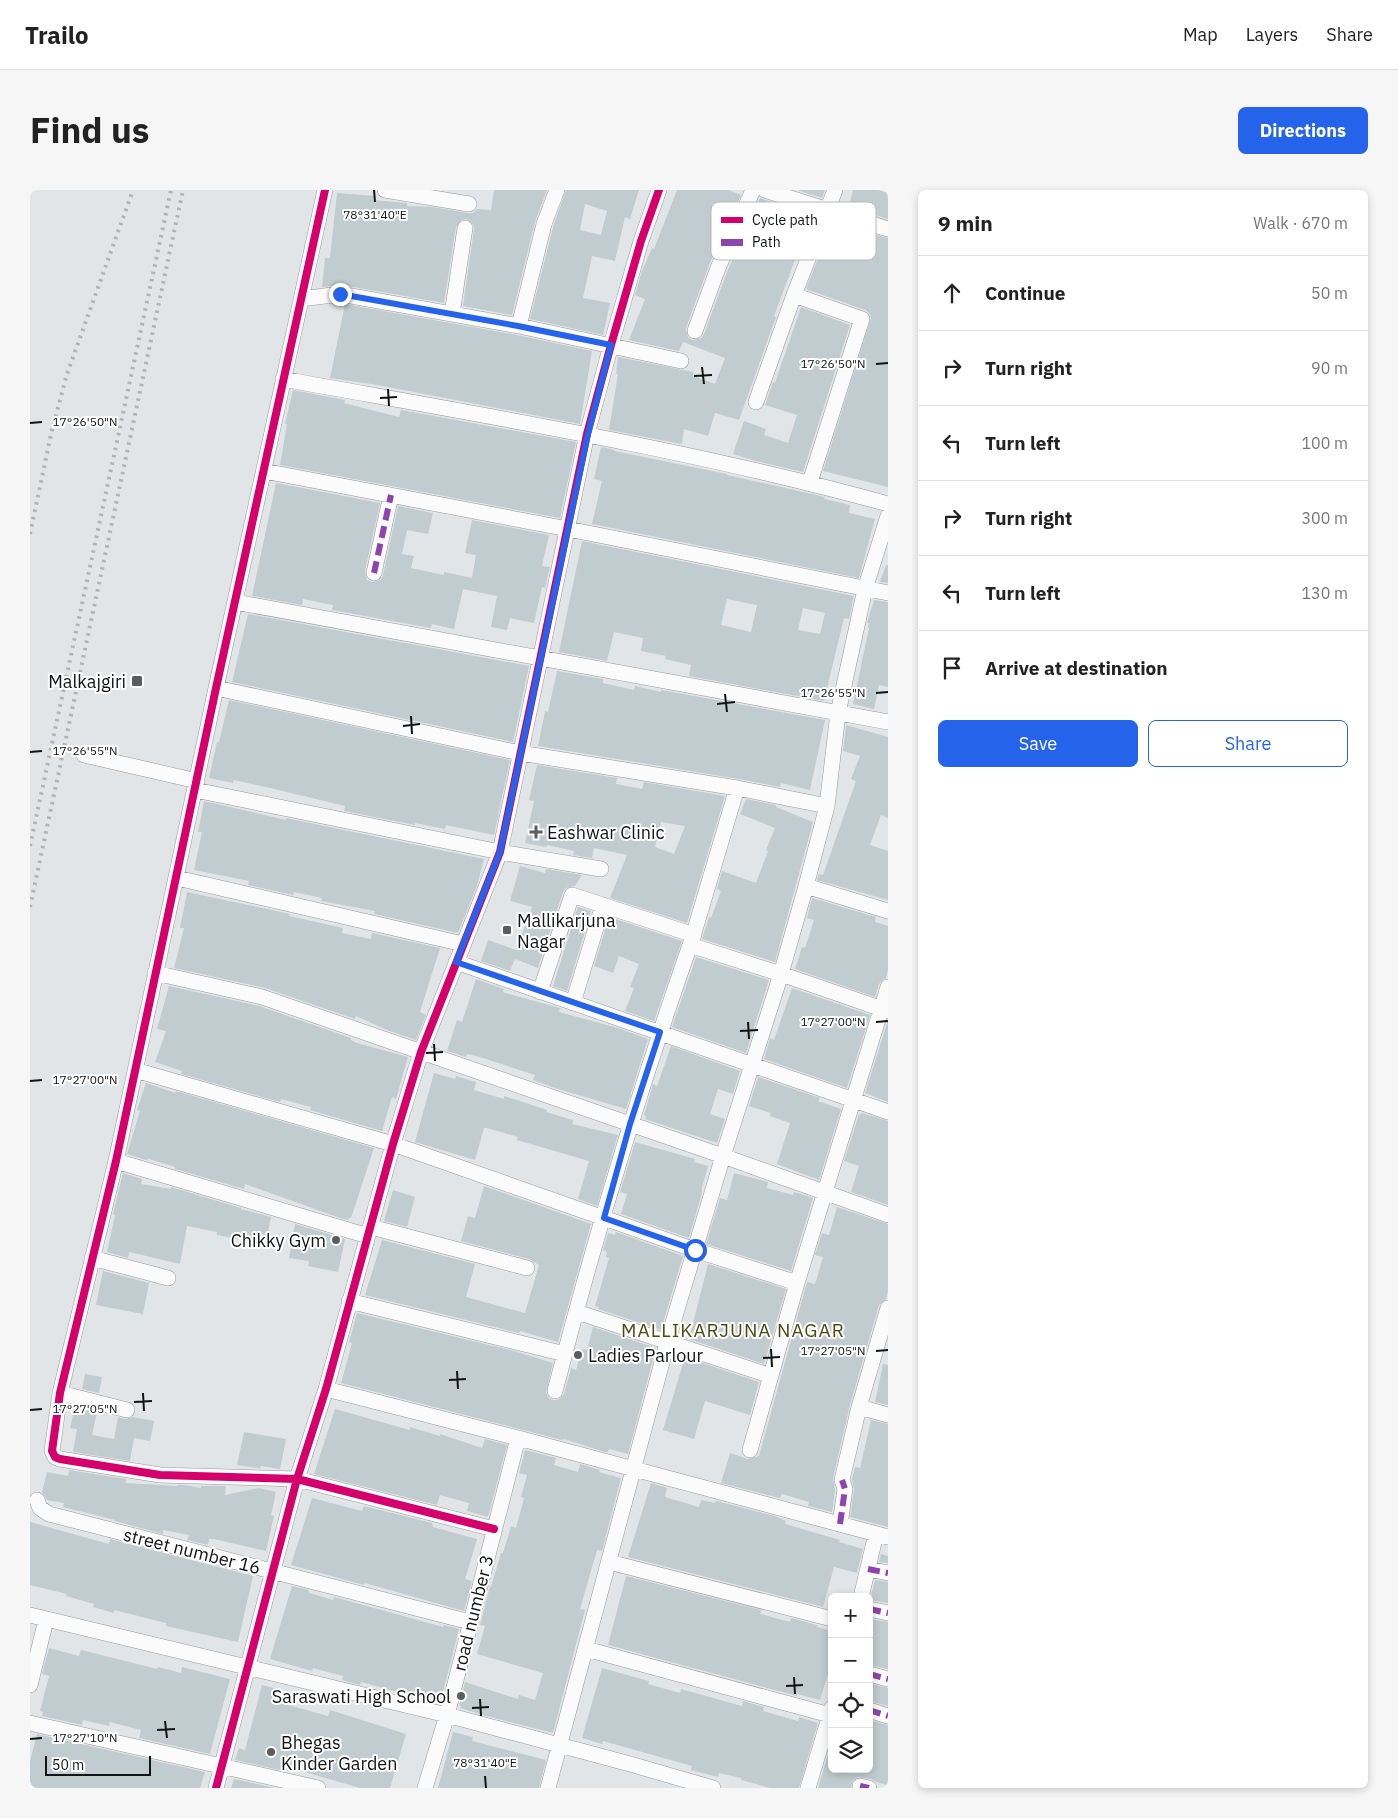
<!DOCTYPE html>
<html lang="en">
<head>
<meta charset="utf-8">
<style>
	body { margin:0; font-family:"IBM Plex Sans",sans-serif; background:#f6f6f6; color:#222 }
	.controls { position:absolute; right:15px; bottom:15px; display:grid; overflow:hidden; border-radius:8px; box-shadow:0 2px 8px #0003 }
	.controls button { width:45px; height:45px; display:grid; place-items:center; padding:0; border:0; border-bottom:1px solid #e0e0e0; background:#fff; color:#222; font:25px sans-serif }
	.scale { position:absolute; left:15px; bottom:12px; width:106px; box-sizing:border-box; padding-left:5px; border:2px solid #111314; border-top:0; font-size:14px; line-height:18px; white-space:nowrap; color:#111314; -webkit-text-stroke:4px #fff; paint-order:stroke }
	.stop { position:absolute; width:15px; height:15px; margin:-11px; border:4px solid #2563eb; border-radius:50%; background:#fff }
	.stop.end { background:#2563eb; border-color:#fff; box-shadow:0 1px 5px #0008 }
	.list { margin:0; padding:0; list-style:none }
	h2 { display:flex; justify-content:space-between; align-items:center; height:65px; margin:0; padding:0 20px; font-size:21px }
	h2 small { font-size:16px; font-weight:400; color:#767676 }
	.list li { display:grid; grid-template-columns:32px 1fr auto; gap:15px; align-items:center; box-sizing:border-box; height:75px; padding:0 20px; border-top:1px solid #e0e0e0 }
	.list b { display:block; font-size:19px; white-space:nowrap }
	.list em { font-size:16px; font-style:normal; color:#767676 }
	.actions { display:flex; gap:10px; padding:15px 20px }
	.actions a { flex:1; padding:11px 0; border:1px solid #2563eb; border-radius:8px; text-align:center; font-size:18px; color:#2563eb }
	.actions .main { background:#2563eb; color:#fff }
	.icon { flex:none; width:28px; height:28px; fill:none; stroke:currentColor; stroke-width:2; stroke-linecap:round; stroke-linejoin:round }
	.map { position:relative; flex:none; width:858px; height:1598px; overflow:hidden; border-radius:8px }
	header { display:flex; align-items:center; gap:30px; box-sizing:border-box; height:70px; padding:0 25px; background:#fff; border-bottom:1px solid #e0e0e0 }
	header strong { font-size:24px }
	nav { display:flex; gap:28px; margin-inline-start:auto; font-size:18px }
	.intro { display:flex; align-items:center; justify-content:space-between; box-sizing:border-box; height:120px; padding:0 30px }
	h1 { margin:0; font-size:35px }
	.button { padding:12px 22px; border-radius:8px; background:#2563eb; color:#fff; font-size:18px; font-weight:700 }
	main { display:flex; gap:30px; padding:0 30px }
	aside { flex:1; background:#fff; border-radius:8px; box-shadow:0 2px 8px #0003 }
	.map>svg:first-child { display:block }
</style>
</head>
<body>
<header>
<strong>Trailo</strong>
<nav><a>Map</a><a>Layers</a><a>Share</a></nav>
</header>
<div class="intro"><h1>Find us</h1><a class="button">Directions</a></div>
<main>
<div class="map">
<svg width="858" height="1598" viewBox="0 0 858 1598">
	<rect width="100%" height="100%" fill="#e2e5e7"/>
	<!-- building -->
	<path fill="#c0cccf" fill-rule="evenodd" d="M464 0H517L505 32 482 125 433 116 444 39 443 34 437 29 431 30 426 37 414 113 312 95 292 97 295 68H300L307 3 344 6 343 10 377 13V16L403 17 438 23H443L447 19 461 20Z
		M536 0H609L600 29 595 27 585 71 562 66 553 108 580 113 573 145 500 129 523 37ZM555 14 577 21 571 45 550 40Z
		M647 0H699L711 5 679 75 656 138 658 147 662 150 671 148 674 144 697 82 730 8 785 26 780 39 777 38 744 126 746 127 709 230 685 223 678 246 654 239 652 254 579 240 588 184H586L588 167 663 182V186L685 194 695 168 653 152 649 161 599 150 615 109 605 105 612 81 622 58 624 59Z
		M767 0H795L792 8Z
		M823 0H848L858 3V29L819 17Z
		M802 33 858 48V297L793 281 841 128 839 123 835 120 776 99Z
		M315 114 487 145 562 161 550 234 348 195 300 188Z
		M771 117 820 135 773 282 726 271 703 264 714 231 736 239 734 245 758 253 767 225 735 215 743 192 745 193Z
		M263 200 315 210 314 213 369 227 371 220 546 252 530 328 250 275 257 234H255Z
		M571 257 584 260V261L697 284V285L773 302 795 307 794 309 820 315 819 323 845 329 829 388 562 334 572 291 564 289Z
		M246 293 350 313 335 381 337 390 342 392 351 390 353 385 368 316 403 323 398 344 377 340 372 364 384 366 381 378 414 385V382L442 388 446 365 435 363 442 330 519 345 512 376 520 377 515 398 512 397 504 433 480 428 477 440 461 437 467 406 433 399 424 439 402 434 401 438 302 420 303 415 273 409 272 415 222 406Z
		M552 351 824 406 819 429 814 428 794 511 659 486 661 475 635 469 636 466 611 461 613 448 584 442 577 471 529 462ZM697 409 727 415 721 442 691 435ZM773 418 795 423 790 444 768 440Z
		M856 375 858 376V393L850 392Z
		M844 410 858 412V497L849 495 844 519 823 514 839 438H838L839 433H837Z
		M218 424 499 476 483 552 202 492Z
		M527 481 573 489V493L604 500 605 496 631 502V500L795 530 780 600 751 593 750 597 709 589 508 556 515 521 518 522Z
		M199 510 480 570 464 645 416 635 415 639 385 633V635L314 621 315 616 240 598 204 590 203 593 179 588 187 552H189Z
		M816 535 858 547V628L851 625 840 655 858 661V710L787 690 789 684 793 685 826 591 821 589 830 566 813 561Z
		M507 575 587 588 586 594 612 599 614 592 695 606 657 733 580 708 597 665 564 658 562 668 543 665 544 661 517 655 516 657 495 653 504 611 499 610ZM631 632 655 636 644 664 625 657Z
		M716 609 746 615V617L783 632 745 772 672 749 679 727 681 728 691 701 687 699 692 681 726 693 738 661 736 660 745 638 710 624Z
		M174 611 256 630V628L454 669 447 696 428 743 344 724 345 721 291 711 292 708 264 702 263 705 218 695 219 691 164 680 172 642H168Z
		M490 676 515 683 516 679 552 685 545 696 536 698 533 702 508 778 485 769 480 781 451 771 458 750 486 760 502 717 480 711Z
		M157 702 260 724 259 726 313 738 312 743 341 749 342 743 410 758 390 822 396 825 386 850 357 840 326 826 325 829 235 798 144 778 154 738H150Z
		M782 708 846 727 845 732 858 736V780L856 788 849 794 845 807 765 779 772 757 775 758 784 730 777 728Z
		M548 717 561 721 537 801 523 796Z
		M579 727 652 751 624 831 595 821 604 798 600 797 609 774 589 766 583 783 564 776Z
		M666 767 739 790 716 863 642 837Z
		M446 789 474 799 473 802 475 803 530 818 529 822 588 838 618 849 596 919 528 899 503 890 505 885 453 868 437 864 436 867 417 861 427 830 432 832Z
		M139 796 229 816 321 848V850L327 853 378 867 366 909 362 907 352 941 280 920 281 917 251 909 250 912 151 884 152 881 125 872 136 841 127 839Z
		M762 798 840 825 817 898 734 869 740 848 744 850Z
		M858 830V912L835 903Z
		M641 856 710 881 703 904 688 899 680 924 695 929 687 953 615 929 616 926 614 925 623 894 627 896Z
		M404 883 425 889 426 886 446 892 444 900 474 909V906L493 912 517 920 516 922 543 930 542 934 588 945 567 1016 548 1009 559 971 487 950 488 947 457 938H454L445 970 385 952Z
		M728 887 790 908 788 911 811 919 789 990 747 974 760 933 740 926 741 923 719 916Z
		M116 893 145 903 146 901 344 958 321 1028H319L318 1030 313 1029 215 994 214 999 145 979V977L119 969 116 970 97 964 110 921 107 920Z
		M832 923 858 931V1015L821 1002 829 976 814 971 829 924 831 925Z
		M605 952 665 969 664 972 678 976 672 997V1003L659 1048 591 1024 597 1004 590 1002Z
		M93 983 112 989 111 994 141 999V997L211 1018V1019L241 1027 235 1058 213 1054V1050L187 1045V1042L157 1036 150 1074 99 1062 98 1068 77 1062 85 1025 83 1024Z
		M704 983 738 992 737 998 763 1005 764 1002 783 1008 761 1081 676 1054 690 1008 697 1010Z
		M454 996 561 1034 528 1152 490 1141 489 1143 335 1105 352 1050 445 1074 436 1107 495 1123 509 1075 499 1069 431 1051 438 1026 445 1028Z
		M363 1000 385 1007 377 1037 354 1031Z
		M807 1017 858 1034V1101L856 1109 849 1115 820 1215 803 1288 805 1300 802 1322 778 1316 779 1312 752 1304 750 1308 691 1293 700 1263 718 1269 729 1266 777 1092 785 1094 793 1067 785 1065 792 1043 799 1045Z
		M265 1034 315 1049 308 1082 278 1076 279 1071 259 1068Z
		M586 1042 653 1066 631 1140 568 1119 569 1117 565 1116 579 1068 576 1067 577 1062 573 1060 578 1043 585 1045Z
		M678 1074 756 1099 734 1174 659 1149Z
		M73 1081 119 1093 113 1124 66 1115Z
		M327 1123 484 1161 523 1173 516 1203 519 1208 523 1210H528L534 1204 541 1178 546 1180 552 1159 557 1160 563 1137 626 1158 598 1264 579 1259 578 1262H575L534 1249 532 1250 311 1193 322 1153 319 1152Z
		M655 1167 729 1192 720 1225 675 1211 664 1249 633 1240Z
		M853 1174 858 1175V1215L845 1212Z
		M55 1184 72 1187 69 1203 52 1199Z
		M45 1216 67 1222 62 1245 84 1249 88 1227 95 1229 103 1227 124 1231 120 1251 104 1248 100 1271 43 1262 47 1239 40 1238Z
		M305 1219 380 1240V1237L410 1246V1244L452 1258 455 1249 477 1255 458 1327 437 1321 439 1313 410 1305 407 1315 284 1284Z
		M841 1230 858 1234V1337L820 1327 824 1300 822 1290 825 1277 830 1278Z
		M214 1242 256 1249 250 1279 231 1276 230 1279 228 1278 207 1275Z
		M495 1260 526 1268 524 1275 548 1282 550 1274 570 1280 569 1282 591 1288 572 1361 567 1360 550 1419 555 1420 523 1543 453 1525 430 1518 431 1516 429 1515 435 1492 488 1509 489 1505 505 1510 513 1483 447 1464 455 1436 450 1435 460 1396 461 1397 471 1363H473L481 1336 486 1338 494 1308 491 1307 497 1285 489 1283Z
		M39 1280 96 1289V1293L148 1296V1295H154L171 1298V1296H196L195 1305 229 1298 246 1302 241 1325 244 1326 236 1361 184 1349H179L178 1355 157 1350 159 1345 133 1340V1344L85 1331V1330L33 1317 34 1313 17 1310 12 1302 17 1282 38 1286Z
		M621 1293 637 1298 635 1307 669 1317 671 1310 685 1313 686 1311 745 1326 756 1331 755 1334 810 1350 809 1352 833 1359 827 1383 804 1377 793 1417 598 1367Z
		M282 1308 332 1321 334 1316 402 1333 403 1337 447 1349 435 1389 442 1391 434 1421 335 1393 334 1395 261 1375Z
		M0 1332 79 1354 80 1349 223 1386 208 1452 136 1436V1433L84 1420V1423L63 1417 64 1414 36 1406 37 1404 0 1395Z
		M851 1364 858 1366V1373L849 1372Z
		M596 1386 731 1420 730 1424 760 1432 761 1428 787 1435V1437L802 1441V1471L790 1510 767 1504V1506L578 1455Z
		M845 1390 858 1392V1413L840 1410Z
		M262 1396 279 1400V1403L303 1410 304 1407 413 1437 414 1435 429 1439 411 1510 383 1502 382 1506 331 1492 330 1495 312 1490 313 1486 283 1478 282 1481 240 1469Z
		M839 1429 858 1432V1479L839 1475Z
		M19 1458 49 1466 51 1460 127 1479 128 1477 151 1483 152 1477 200 1489 180 1564 109 1548 111 1540 80 1532 79 1536 53 1530 52 1535 12 1526 13 1522 10 1521 19 1486 12 1484Z
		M572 1478 619 1491 618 1494 650 1503 651 1499 712 1516 713 1511 734 1517 733 1521 768 1531 769 1527 788 1533 769 1598H740L711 1590V1588L689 1583 688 1587 661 1580 662 1576 573 1551 572 1554 552 1548Z
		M842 1494 858 1498V1516L839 1511Z
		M232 1495 251 1500 247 1512 298 1526 300 1520 376 1544 360 1598H330L261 1578 260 1581 254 1579V1581L205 1570 209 1558 215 1560Z
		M839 1530 858 1535V1595L846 1592 841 1589 828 1587 823 1590 821 1598H788L802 1551V1579H839V1567L842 1556H839Z
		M423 1542 443 1547 442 1551 516 1570 509 1598H408Z
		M7 1544 175 1582 170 1598H0V1571Z
		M204 1589 245 1598H201Z"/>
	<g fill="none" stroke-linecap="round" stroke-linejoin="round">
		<defs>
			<path id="minor" d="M295 0 186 498 86 971 30 1203 22 1261 25 1267 30 1269 130 1285 267 1289 464 1339
				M355 0 439 14
				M735 0 858 39
				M764 105 832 129 780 292
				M271 109 310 104 489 136 651 171
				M422 124 435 38
				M489 136 514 34 527 0
				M665 141 688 78 723 0
				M253 189C456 226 659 259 858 314
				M726 212 764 105 805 0
				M234 281 538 339 858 403
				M344 383 361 305
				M205 412 858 532
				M186 498 490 563 707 598 797 616
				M54 565 167 591
				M165 600 470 662 571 679
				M147 688 433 754
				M776 696 858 721
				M661 753 707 598
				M426 772 858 922
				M125 783 232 807 693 966 858 1025
				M510 802 542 705 664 745
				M543 813 573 715
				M105 880 363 954 665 1060 767 1093
				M86 971 338 1046
				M341 1037 497 1078
				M62 1068 138 1088
				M319 1111 535 1164
				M547 1122 741 1186
				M296 1199 488 1248 858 1347
				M525 1201C564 1050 609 901 660 755L751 784 858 821
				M30 1203 97 1220
				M829 1217 858 1225
				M720 1260 767 1093 858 797
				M7 1310 10 1318 19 1324 440 1432
				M810 1334 815 1299 812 1290 829 1217 858 1118
				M579 1372 802 1429
				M838 1379 858 1383
				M831 1407 846 1344
				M839 1419 858 1423
				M0 1425 417 1525 600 1574 683 1598
				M556 1459 800 1525
				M839 1484 858 1489
				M0 1495 16 1430
				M839 1520 858 1526
				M0 1533 288 1598
				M830 1596 839 1598
				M186 1598 267 1289 296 1199 363 954 391 862 470 662 557 244 581 155 611 51 629 0
				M395 1598 417 1525 488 1248
				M518 1598 639 1146 693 966 751 784 776 696 797 616 808 523 835 399 858 326
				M778 1598 802 1518"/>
		</defs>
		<!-- minor casing -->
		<use href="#minor" stroke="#97999b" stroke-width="16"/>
		<!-- minor -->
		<use href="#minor" stroke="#fbfbfb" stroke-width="15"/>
		<!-- rail -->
		<path stroke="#b2b3b3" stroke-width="4" stroke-dasharray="2.5 5" stroke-linecap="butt" d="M0 344 21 244 37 184 103 0
			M0 656 141 0
			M0 717 153 0"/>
		<!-- quiet -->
		<path stroke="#8e44ad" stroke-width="6" stroke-dasharray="12 6" stroke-linecap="butt" d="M344 383 361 305
			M810 1334 815 1299 812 1290
			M838 1379 858 1383
			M839 1419 858 1423
			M839 1484 858 1489
			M839 1520 858 1526
			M830 1596 839 1598"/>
		<defs>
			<path id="cycleway" d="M295 0 186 498 86 971 30 1203 22 1261 25 1267 30 1269 130 1285 267 1289 464 1339
				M186 1598 267 1289 296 1199 363 954 391 862 470 662 557 244 581 155 611 51 629 0"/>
		</defs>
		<!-- cycleway casing -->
		<use href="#cycleway" stroke="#fff" stroke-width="11"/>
		<!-- cycleway -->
		<use href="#cycleway" stroke="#d6006c" stroke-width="8"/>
	</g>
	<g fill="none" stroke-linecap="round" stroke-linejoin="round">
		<!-- route -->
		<path stroke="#2563eb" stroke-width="6" d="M310 104 488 136 581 155 558 244 470 662 426 772 630 842 600 934 574 1028 665 1060"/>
	</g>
	<!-- ticks -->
	<path fill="none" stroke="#111314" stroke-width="2" d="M344 0 345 12M846 174 858 173M672 177 674 194M664 186 682 185M358 199 359 216M350 208 367 207M0 233 12 232M846 503 858 502M695 504 697 522M687 514 705 512M381 526 382 544M373 536 390 534M0 562 12 561M718 832 719 849M846 832 858 831M710 841 728 840M404 854 405 871M396 863 413 862M0 891 12 890M741 1159 742 1177M846 1161 858 1160M733 1168 750 1167M427 1181 428 1199M419 1190 436 1189M113 1203 114 1221M104 1212 122 1211M0 1220 12 1219M764 1487 765 1504M756 1496 773 1495M450 1509 451 1526M442 1518 459 1517M135 1531 137 1548M127 1540 145 1539M0 1549 12 1548M455 1586 456 1598"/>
	<!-- markers -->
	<g fill="#5a5c5e" stroke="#fff" stroke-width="2">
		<rect x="101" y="485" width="12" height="12" rx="2.5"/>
		<path d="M503.5 634.5h5v5h5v5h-5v5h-5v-5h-5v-5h5z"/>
		<rect x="472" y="735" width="10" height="10" rx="2.5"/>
		<circle cx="306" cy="1050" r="5"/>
		<circle cx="548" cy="1165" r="5"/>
		<circle cx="431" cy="1506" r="5"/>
		<circle cx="241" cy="1562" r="5"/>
	</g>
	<g text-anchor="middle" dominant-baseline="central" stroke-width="4" stroke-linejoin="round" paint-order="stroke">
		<!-- poi labels -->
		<g font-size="18" fill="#111314" stroke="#fff" text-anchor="start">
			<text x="96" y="491" text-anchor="end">Malkajgiri</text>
			<text x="517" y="642">Eashwar Clinic</text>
			<text x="487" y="730">Mallikarjuna<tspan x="487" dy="21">Nagar</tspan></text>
			<text x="296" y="1050" text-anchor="end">Chikky Gym</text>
			<text x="558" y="1165">Ladies Parlour</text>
			<text x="421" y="1506" text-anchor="end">Saraswati High School</text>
			<text x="251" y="1552">Bhegas<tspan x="251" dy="21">Kinder Garden</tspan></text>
		</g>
		<!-- street labels -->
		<g font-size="18" fill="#111314" stroke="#fff">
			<text transform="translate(162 1361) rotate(14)">street number 16</text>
			<text transform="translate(443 1423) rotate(-76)">road number 3</text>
		</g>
		<!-- neighbourhood labels -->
		<g font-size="19" letter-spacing="1" fill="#494c0f" stroke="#fff">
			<text x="703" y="1140">MALLIKARJUNA NAGAR</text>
		</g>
	</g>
	<!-- legend -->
	<rect x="681" y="12" width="165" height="58" rx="8" fill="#fff" stroke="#b8b8b8" stroke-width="1"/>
	<rect x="691" y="27" width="22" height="6" fill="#d6006c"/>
	<rect x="691" y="49" width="22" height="7" fill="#8e44ad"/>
	<g font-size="14" fill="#111314">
		<text x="722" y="35">Cycle path</text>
		<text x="722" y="57">Path</text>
	</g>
	<g font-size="12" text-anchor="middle" fill="#111314" stroke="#fff" stroke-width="4" stroke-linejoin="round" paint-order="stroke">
		<text x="345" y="29">78°31'40"E</text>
		<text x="803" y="178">17°26'50"N</text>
		<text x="55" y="236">17°26'50"N</text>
		<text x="803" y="507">17°26'55"N</text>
		<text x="55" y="565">17°26'55"N</text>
		<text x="803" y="836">17°27'00"N</text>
		<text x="55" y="894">17°27'00"N</text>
		<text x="803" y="1165">17°27'05"N</text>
		<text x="55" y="1223">17°27'05"N</text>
		<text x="55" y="1552">17°27'10"N</text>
		<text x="455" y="1577">78°31'40"E</text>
	</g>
</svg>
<div class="controls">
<button>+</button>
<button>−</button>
<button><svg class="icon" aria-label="locate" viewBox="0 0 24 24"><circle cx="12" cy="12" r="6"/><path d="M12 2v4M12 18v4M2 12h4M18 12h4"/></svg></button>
<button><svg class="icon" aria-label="layers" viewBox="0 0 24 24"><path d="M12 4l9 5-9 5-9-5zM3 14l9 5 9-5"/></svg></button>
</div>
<div class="scale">50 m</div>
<div class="stop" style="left:665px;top:1060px"></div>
<div class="stop end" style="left:310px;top:104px"></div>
</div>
<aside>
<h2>9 min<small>Walk · 670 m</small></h2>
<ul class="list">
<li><svg class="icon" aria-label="ahead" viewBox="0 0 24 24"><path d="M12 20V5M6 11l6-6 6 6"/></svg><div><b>Continue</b></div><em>50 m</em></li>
<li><svg class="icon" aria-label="right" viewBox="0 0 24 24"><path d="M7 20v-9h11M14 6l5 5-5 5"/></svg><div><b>Turn right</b></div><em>90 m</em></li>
<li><svg class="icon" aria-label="left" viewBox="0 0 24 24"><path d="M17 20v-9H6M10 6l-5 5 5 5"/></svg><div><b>Turn left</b></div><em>100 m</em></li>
<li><svg class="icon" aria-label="right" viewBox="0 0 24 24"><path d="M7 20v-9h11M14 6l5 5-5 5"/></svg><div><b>Turn right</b></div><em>300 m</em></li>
<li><svg class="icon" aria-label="left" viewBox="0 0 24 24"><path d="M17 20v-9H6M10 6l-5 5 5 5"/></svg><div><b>Turn left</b></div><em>130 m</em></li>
<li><svg class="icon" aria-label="arrive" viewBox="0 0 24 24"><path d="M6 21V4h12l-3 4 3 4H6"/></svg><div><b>Arrive at destination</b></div></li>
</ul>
<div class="actions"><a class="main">Save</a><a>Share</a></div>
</aside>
</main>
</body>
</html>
